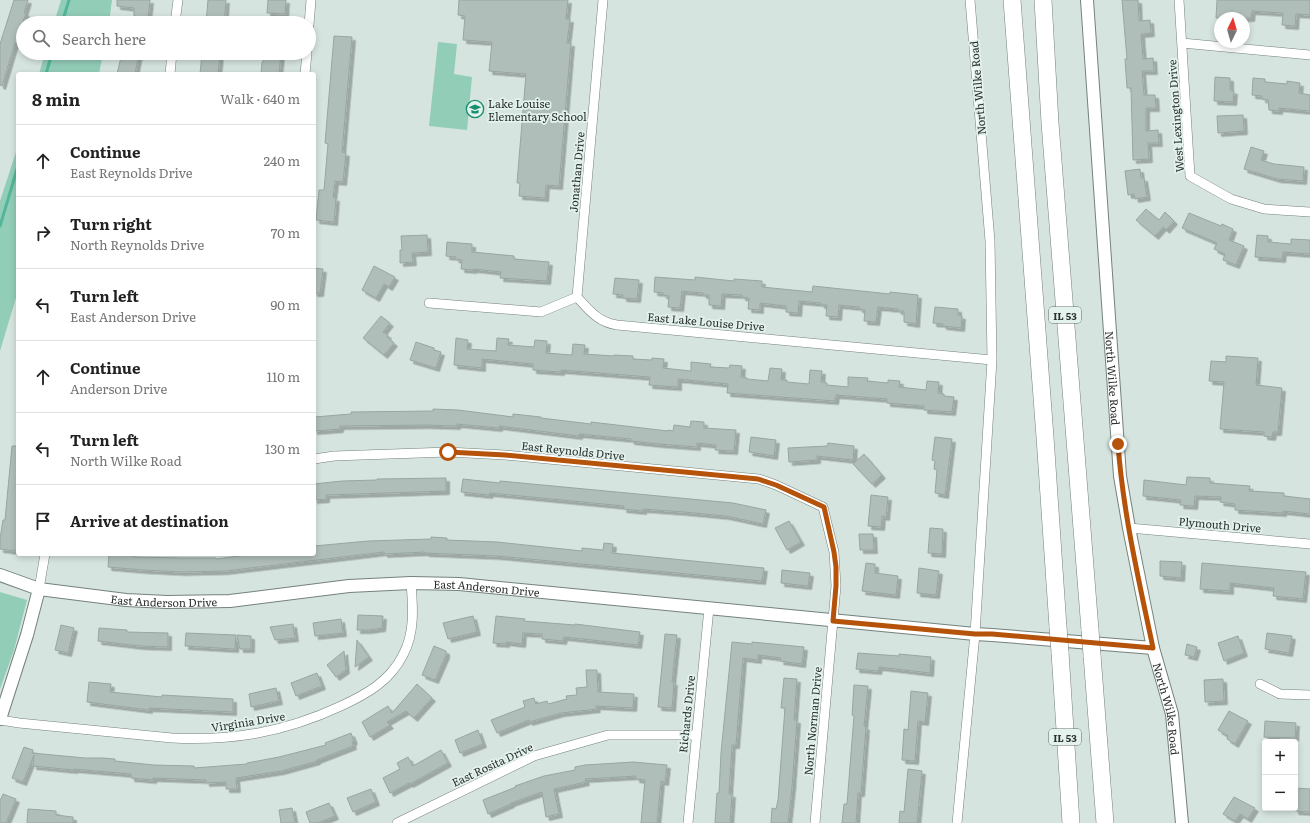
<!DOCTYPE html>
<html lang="en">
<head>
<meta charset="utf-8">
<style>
	body { margin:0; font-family:Literata,serif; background:#f6f6f6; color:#222 }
	.controls { position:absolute; right:12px; bottom:12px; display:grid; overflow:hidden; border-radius:4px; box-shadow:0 2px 6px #0003 }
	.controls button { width:36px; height:36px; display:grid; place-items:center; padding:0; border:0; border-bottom:1px solid #e0e0e0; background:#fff; color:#222; font:20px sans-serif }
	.compass { position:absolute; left:1214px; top:12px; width:36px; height:36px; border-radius:50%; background:#fff; box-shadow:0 2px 6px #0003; rotate:5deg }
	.stop { position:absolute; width:12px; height:12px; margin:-9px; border:3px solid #b45309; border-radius:50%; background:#fff }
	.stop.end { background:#b45309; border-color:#fff; box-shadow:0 1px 4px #0008 }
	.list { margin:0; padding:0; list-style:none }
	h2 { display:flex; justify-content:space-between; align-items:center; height:52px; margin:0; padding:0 16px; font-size:17px }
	h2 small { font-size:13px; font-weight:400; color:#767676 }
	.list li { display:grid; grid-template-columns:26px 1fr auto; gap:12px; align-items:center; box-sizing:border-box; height:72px; padding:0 16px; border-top:1px solid #e0e0e0 }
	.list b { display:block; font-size:15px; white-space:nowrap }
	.list p { margin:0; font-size:13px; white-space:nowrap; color:#767676 }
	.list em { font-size:13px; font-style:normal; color:#767676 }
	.icon { flex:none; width:22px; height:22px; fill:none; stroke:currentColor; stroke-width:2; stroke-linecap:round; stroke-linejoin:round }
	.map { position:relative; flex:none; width:1310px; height:823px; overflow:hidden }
	.search { position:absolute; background:#fff; box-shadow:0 2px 6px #0003; left:16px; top:16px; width:300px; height:44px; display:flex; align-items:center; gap:10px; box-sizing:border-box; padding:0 14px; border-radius:22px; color:#767676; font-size:15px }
	.panel { position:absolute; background:#fff; box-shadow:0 2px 6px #0003; left:16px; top:72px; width:300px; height:484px; border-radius:4px }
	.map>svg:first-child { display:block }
</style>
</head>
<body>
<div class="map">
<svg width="1310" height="823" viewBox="0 0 1310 823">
	<defs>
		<filter id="shadow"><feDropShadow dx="3.5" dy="3.5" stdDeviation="0" flood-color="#0004"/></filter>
	</defs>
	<rect width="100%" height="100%" fill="#d6e4df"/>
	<!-- green -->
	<path fill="#92cdb8" d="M61 0H112L109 23H54Z
		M438 42 457 44 454 74 472 77 467 130 429 126Z
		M45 53H103L99 74H39Z
		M18 146V291L0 351V201Z
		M0 592 27 600 14 650 0 689Z"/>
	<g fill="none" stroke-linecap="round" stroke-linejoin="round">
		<!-- stream -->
		<path stroke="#53b698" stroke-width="3" d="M62 23 69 0
			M46 74 52 53
			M0 226 18 166"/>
	</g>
	<!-- building -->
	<path fill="#b0beb9" stroke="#98a6a0" filter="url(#shadow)" d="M14 0H28L24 13H26L16 43H15L2 86 0 85V44Z
		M117 0H150L148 18 134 16V8L117 6Z
		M208 0H226L224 23H206Z
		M268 0H286L285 14 267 13Z
		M459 0H568L566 19H570L567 43H571L559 186 546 185 545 198 519 196 520 183H517L526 74 489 71 492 42 463 40 465 16 458 15Z
		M1122 0H1138L1139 21 1150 20 1151 33 1141 34 1143 59 1153 58 1154 71H1142L1144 95H1155L1156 108H1146V131L1158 130 1159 143H1148L1149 159 1133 160 1131 88H1127L1125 59H1127Z
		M1217 0H1310V15L1296 14 1295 26 1282 25 1283 13 1252 11 1251 18H1216Z
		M334 36 352 37 342 152 346 153 343 182 335 181 333 198H336L334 222 316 220 319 190H324L328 144 325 143Z
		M122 53H139L135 74H117Z
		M202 53H220L218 74H200Z
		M264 53H281L279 74H261L262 62H263Z
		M1215 77 1230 78V90L1234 91 1233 102 1214 101Z
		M1253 78 1265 79V82L1287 84V81L1300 83 1299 93 1310 95V111L1279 108V111L1269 110 1268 100 1262 99V96L1252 95Z
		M1243 115 1244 131 1218 133 1217 116Z
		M1251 147 1264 151 1261 160 1274 164 1304 167 1303 181 1277 179 1244 169Z
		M1140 169 1141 178H1144L1147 197 1135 199 1134 194 1128 195 1125 171Z
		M1146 209 1159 220 1165 212 1174 221 1166 230 1163 227 1155 236 1136 220Z
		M1189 213 1221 226 1222 224 1233 229 1229 240 1244 246 1236 265 1223 260 1225 254 1214 249 1217 243 1182 228Z
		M427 235 428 252 412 253 413 262 400 263V250H402L401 236Z
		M1257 235 1268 236V242L1291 244V239L1310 240V254L1283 252 1282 259 1255 257Z
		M447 242 472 244V252L514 256V259L549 262 547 281 500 278 501 272 474 269 473 270 461 269 462 260 455 259 456 257 446 256Z
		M374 266 395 277 389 287 384 284 376 298 362 290Z
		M314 268 323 269 320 293H314Z
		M655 277 695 280V277L734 281V279L762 281V287L812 292 813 286 890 294V292L918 295 916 324 904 322V311H898V309L878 307 876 322 864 321 865 310 859 309V307L839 305 838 317 826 316 827 305H821V303L799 301 798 313 786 312V306L760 303V310L748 309 749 298 742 297V295L722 294 721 306 709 305V295H703V293L682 291 680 308 668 307 669 296 663 295V293L654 292Z
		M615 278 639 280 637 299 623 298V295L613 294Z
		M935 307 958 309V315L962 316 961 328 943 326V324L933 323Z
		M381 316 390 323 383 332 388 335 387 337 394 343 384 355 363 338Z
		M456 338 468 340 467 349 496 351 497 338 509 339 508 345 534 347 535 340 547 341 546 353 572 355 573 344 585 345 584 354 614 356V355L633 356V359L652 360V358L664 359 663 368 691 371V362L711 364 710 367 729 368 730 365 742 366 741 377 747 378V379L768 381 770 368 782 369 781 380H787V382L809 384 810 370 822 371 821 382 827 383V385L848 387V377L868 378 867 381 888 383V380L900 381 899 387 926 390 927 381 939 382 938 393 944 394V396L954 397 952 412 924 410V406L887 403V399L836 395 835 401 727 393 728 384 678 379V387L649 385 650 377 561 370V372L533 370V364L482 359V368L454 365Z
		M416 342 434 348V350L441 352 436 368 410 360Z
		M1226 356 1258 358 1256 385 1282 388 1278 432H1273L1272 437 1264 436V432L1220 429 1224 382 1209 381 1211 361 1226 362Z
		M433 409 458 410 513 417V414L541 417V418L591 424V422L668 431V430L673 431 674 425 690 427 691 421 704 422V428L736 430 734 451 715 450 716 445 697 443V447L659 444 631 441V439L579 434V436L499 426V428L457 424V426L426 425 340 426V429L314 431V417L351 414V412L433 411Z
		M751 437 776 440 774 456 749 452Z
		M935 437 952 439 945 495 935 493 937 470 934 469 935 461 932 460Z
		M828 443 854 446 853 460 817 456V460L789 462 788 448 827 446Z
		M12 446H18V538L16 551 0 549V539L3 520H5Z
		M864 454 882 475 872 484 853 464Z
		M1187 477 1210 478V483L1250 486 1249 491 1284 493V496L1310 499V514L1283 511V513L1235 510V504L1220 502 1221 497 1195 496 1194 506 1180 505 1181 500 1143 496 1144 480 1186 485Z
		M446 478V491L326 495V499L314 500V484L342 481 377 480V479Z
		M463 479 500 483V481L733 503 766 510 763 524 726 516 684 512 643 509V511L623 509 624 506 490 493 489 495 461 492Z
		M871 495 888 497 886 517 882 516 881 527 868 526Z
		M789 521 801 542 787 550 775 528Z
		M930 528 943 529 942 554 928 553Z
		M859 534H873L874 550H860Z
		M431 537 447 538V540L497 542 582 551V548L603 550 604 543 613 544 612 553 764 568 762 581 497 556 425 553V552L384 554V552L225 571 182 572 143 570 108 567 109 554H134V557L184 558H216V559L254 554H314V546L368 541 431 539Z
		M1160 561 1182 562 1181 578 1160 576Z
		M866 563 875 564V573L898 576 896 595 862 591Z
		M1202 563 1306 572 1303 599 1273 596 1274 588 1230 583V591L1200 589Z
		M919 568 939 571 936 595 917 593Z
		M782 570 810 573 808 586 781 583Z
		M358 615 383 616 382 628 368 630H357Z
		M473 616 477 632 448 639 443 623Z
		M496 616 525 619 524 621 575 625V624L640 632 638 645 564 637 563 641 542 639V634L523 633 522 644 506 642V644L493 643Z
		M341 619 343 633 315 636 313 623Z
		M293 624 295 638 275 640 270 627Z
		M61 625 74 628 68 653 55 650Z
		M99 628 127 630V632L168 633V647L140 646 98 641Z
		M186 633 236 635 235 649 185 646Z
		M1267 633 1292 636 1289 653 1265 649Z
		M665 634 677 635 672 682H674L672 708 658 707Z
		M237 635 251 636V649H240Z
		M1238 636 1244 653 1224 661 1218 643Z
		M357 640 369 657 355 667Z
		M732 642 752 644V642L804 647 802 664 780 661 781 658 758 655V660L743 658 736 745H732L729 794H732L730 823H715L717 793H719L721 753Z
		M1187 644 1197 647 1194 657 1185 655Z
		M434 646 446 651V655L435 680 422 675Z
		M344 651 346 670 336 677 327 665Z
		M858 653 899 656V654L931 657 930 673 879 667 878 671 856 669Z
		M586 670H597L598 692 634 694 633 708 596 706 597 709 561 713 529 722V720L497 733 491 720 525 707 523 701 534 698 536 704 547 701 548 704 567 699 566 696 577 695 576 688 587 687Z
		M317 673 322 686 296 696 291 683Z
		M784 678 797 679 794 720H797L792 787 788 823H771L772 808 776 809 778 800 785 708H781Z
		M1223 679 1224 701 1205 702 1204 680Z
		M89 682 111 684 110 692 162 697V695L233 699V712L149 708V710L87 702Z
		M417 684 432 698 414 718 406 711 387 722 390 725 370 737 362 722 388 706 392 713Z
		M854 685 868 686 864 726 866 727 861 793H858L856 823H842L844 804H847L854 716 852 715Z
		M276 688 279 701 251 707 249 694Z
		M911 691 928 693 925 722 918 721 915 761 902 760 904 729 908 730Z
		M1229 711 1248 721 1235 744 1227 739 1228 736 1218 730Z
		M1265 721 1296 723 1295 738 1264 737Z
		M478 730 483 744 460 753 455 740Z
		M351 733 354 741 352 742 353 746 317 760V761L281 771 236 778 237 789H226V782L206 783V780L153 778V780L131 778V774L74 769V770L33 766 34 755 23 782 12 778 24 747 33 750 32 753 85 758H103L115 759V761L154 765 194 766V768L247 764V763L279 757 326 745 325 743Z
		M441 750 448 763 410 784 409 783 390 793 383 778 400 769 397 763 408 757 413 766Z
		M633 762 667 765 665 782 661 781 657 823H641L645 780 636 779V776L585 779 586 782 554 789 559 814 546 817 542 792 511 803V804L488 814 483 800 516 787 515 786 544 776 575 770V767L585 765Z
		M908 769 922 771 917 823H899L900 811 904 812Z
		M1295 788 1310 789V812L1295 811Z
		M371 789 376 802 353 812 347 798Z
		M3 794 16 799 6 823H0V801Z
		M1234 797 1255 808 1248 819 1240 814 1235 821 1223 814Z
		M329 803 335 816 318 823H310L306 812Z
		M292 808 295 823H281L279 810Z
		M28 809 56 811V815L73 817V823H27Z"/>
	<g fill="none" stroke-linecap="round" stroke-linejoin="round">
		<defs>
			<path id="minor" d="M1179 0 1190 176 1231 199 1264 209 1310 212
				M175 23 178 0
				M309 25 311 0
				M1182 43 1310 55
				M170 74 172 53
				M305 74 307 53
				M577 297C590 311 598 322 617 325L992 360
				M577 297 603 0
				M429 303 541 312 577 297
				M314 459 334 456 448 452 505 455 759 479 776 485 823 507 834 552 836 586 815 823
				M1129 528 1310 544
				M39 589 45 554
				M1260 684 1280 694 1310 695
				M0 720 19 723 172 738C234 741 285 732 341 706 367 694 390 681 403 655 415 633 413 607 411 583
				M397 823 534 756 608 735H696
				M688 823 709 608
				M957 823 975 634 992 360 990 241 970 0"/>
			<g id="tertiary">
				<path id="s1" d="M1087 0 1120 476 1129 528 1153 648 1172 714 1182 823"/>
				<path id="s2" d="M0 575 39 589 126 600 167 602 230 601 349 586 411 583 459 584 975 634 992 635 1153 648"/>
				<path d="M0 719 27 635 39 589"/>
			</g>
			<path id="motorway" d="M1012 0 1045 437 1058 627
				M1043 0 1050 123 1090 630
				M1060 652 1071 823
				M1092 655 1105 823"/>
		</defs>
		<!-- minor casing -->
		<use href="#minor" stroke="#74817c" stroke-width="10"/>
		<!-- tertiary casing -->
		<use href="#tertiary" stroke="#74817c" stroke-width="14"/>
		<!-- motorway casing -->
		<use href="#motorway" stroke="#74817c" stroke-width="18"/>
		<!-- minor -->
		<use href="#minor" stroke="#fff" stroke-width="9"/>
		<!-- tertiary -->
		<use href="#tertiary" stroke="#fff" stroke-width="12"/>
		<!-- motorway -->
		<use href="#motorway" stroke="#fff" stroke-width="17"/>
		<defs>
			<path id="motorway-bridge" d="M1058 627 1060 652
				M1090 630 1092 655"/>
		</defs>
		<!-- motorway-bridge casing -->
		<use href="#motorway-bridge" stroke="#74817c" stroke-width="18" stroke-linecap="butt"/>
		<!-- motorway-bridge -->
		<use href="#motorway-bridge" stroke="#fff" stroke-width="17"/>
	</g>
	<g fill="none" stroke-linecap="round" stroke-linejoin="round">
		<!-- route -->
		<path stroke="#b45309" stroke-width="5" d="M448 452 505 455 758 479 776 485 824 507 834 552 836 567V586L833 621 975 634H992L1153 648C1139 581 1123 513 1118 444"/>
	</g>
	<!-- icons -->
	<defs>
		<symbol id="school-ring" viewBox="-11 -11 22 22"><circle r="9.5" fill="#e3f2ec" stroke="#198f71" stroke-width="1.5"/><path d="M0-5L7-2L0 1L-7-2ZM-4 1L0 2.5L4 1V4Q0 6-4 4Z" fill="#198f71"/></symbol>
	</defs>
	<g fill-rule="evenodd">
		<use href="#school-ring" x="465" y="99" width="20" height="20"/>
	</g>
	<g text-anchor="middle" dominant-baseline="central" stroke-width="3.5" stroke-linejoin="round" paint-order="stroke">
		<!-- shield labels -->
		<g fill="#e3f2ec" stroke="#626a66" stroke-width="1">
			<rect x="1049" y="307" width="32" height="16" rx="3"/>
			<rect x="1049" y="729" width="32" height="16" rx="3"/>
		</g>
		<g font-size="10" font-weight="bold" fill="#2a2f2d">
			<text x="1065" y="315">IL 53</text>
			<text x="1065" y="737">IL 53</text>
		</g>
		<!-- street labels -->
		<g font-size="11" fill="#2a2f2d" stroke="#e3f2ec">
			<text transform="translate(977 88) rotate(-95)">North Wilke Road</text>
			<text transform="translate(1175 116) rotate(-94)">West Lexington Drive</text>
			<text transform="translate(576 172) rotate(-85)">Jonathan Drive</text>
			<text transform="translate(706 321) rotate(5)">East Lake Louise Drive</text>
			<text stroke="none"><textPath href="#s1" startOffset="379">North Wilke Road</textPath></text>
			<text transform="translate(573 450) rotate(6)">East Reynolds Drive</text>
			<text transform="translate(1220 524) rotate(5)">Plymouth Drive</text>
			<text stroke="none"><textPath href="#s2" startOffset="491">East Anderson Drive</textPath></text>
			<text stroke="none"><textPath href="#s2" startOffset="167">East Anderson Drive</textPath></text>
			<text stroke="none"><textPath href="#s1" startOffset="715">North Wilke Road</textPath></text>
			<text transform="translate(686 714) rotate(-84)">Richards Drive</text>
			<text transform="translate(248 721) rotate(-9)">Virginia Drive</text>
			<text transform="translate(812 721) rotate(-85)">North Norman Drive</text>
			<text transform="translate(492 764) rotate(-25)">East Rosita Drive</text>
		</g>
		<!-- poi labels -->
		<g font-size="11" fill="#2a2f2d" stroke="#e3f2ec" text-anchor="start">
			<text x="488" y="103">Lake Louise<tspan x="488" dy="13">Elementary School</tspan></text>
		</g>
	</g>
</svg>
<div class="controls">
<button>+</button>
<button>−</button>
</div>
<svg class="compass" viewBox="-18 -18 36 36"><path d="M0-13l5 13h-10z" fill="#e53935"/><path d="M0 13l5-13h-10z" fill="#767676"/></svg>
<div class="stop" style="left:448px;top:452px"></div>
<div class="stop end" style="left:1118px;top:444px"></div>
<div class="search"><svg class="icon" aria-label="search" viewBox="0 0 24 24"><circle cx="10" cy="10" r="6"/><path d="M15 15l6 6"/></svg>Search here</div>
<section class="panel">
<h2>8 min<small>Walk · 640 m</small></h2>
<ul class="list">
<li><svg class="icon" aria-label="ahead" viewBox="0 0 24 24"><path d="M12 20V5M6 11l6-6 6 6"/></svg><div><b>Continue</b><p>East Reynolds Drive</p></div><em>240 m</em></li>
<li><svg class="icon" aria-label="right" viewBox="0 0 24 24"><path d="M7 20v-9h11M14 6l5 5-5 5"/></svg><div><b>Turn right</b><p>North Reynolds Drive</p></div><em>70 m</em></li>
<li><svg class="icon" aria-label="left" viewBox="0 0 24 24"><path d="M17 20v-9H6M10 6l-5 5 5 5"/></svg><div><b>Turn left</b><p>East Anderson Drive</p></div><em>90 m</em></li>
<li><svg class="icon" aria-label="ahead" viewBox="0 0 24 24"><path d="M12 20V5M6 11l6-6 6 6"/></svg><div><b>Continue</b><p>Anderson Drive</p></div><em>110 m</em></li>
<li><svg class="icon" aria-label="left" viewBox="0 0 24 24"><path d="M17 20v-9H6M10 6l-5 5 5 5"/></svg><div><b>Turn left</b><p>North Wilke Road</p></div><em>130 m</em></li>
<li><svg class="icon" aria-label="arrive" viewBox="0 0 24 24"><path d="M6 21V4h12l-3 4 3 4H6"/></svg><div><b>Arrive at destination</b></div></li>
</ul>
</section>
</div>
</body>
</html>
